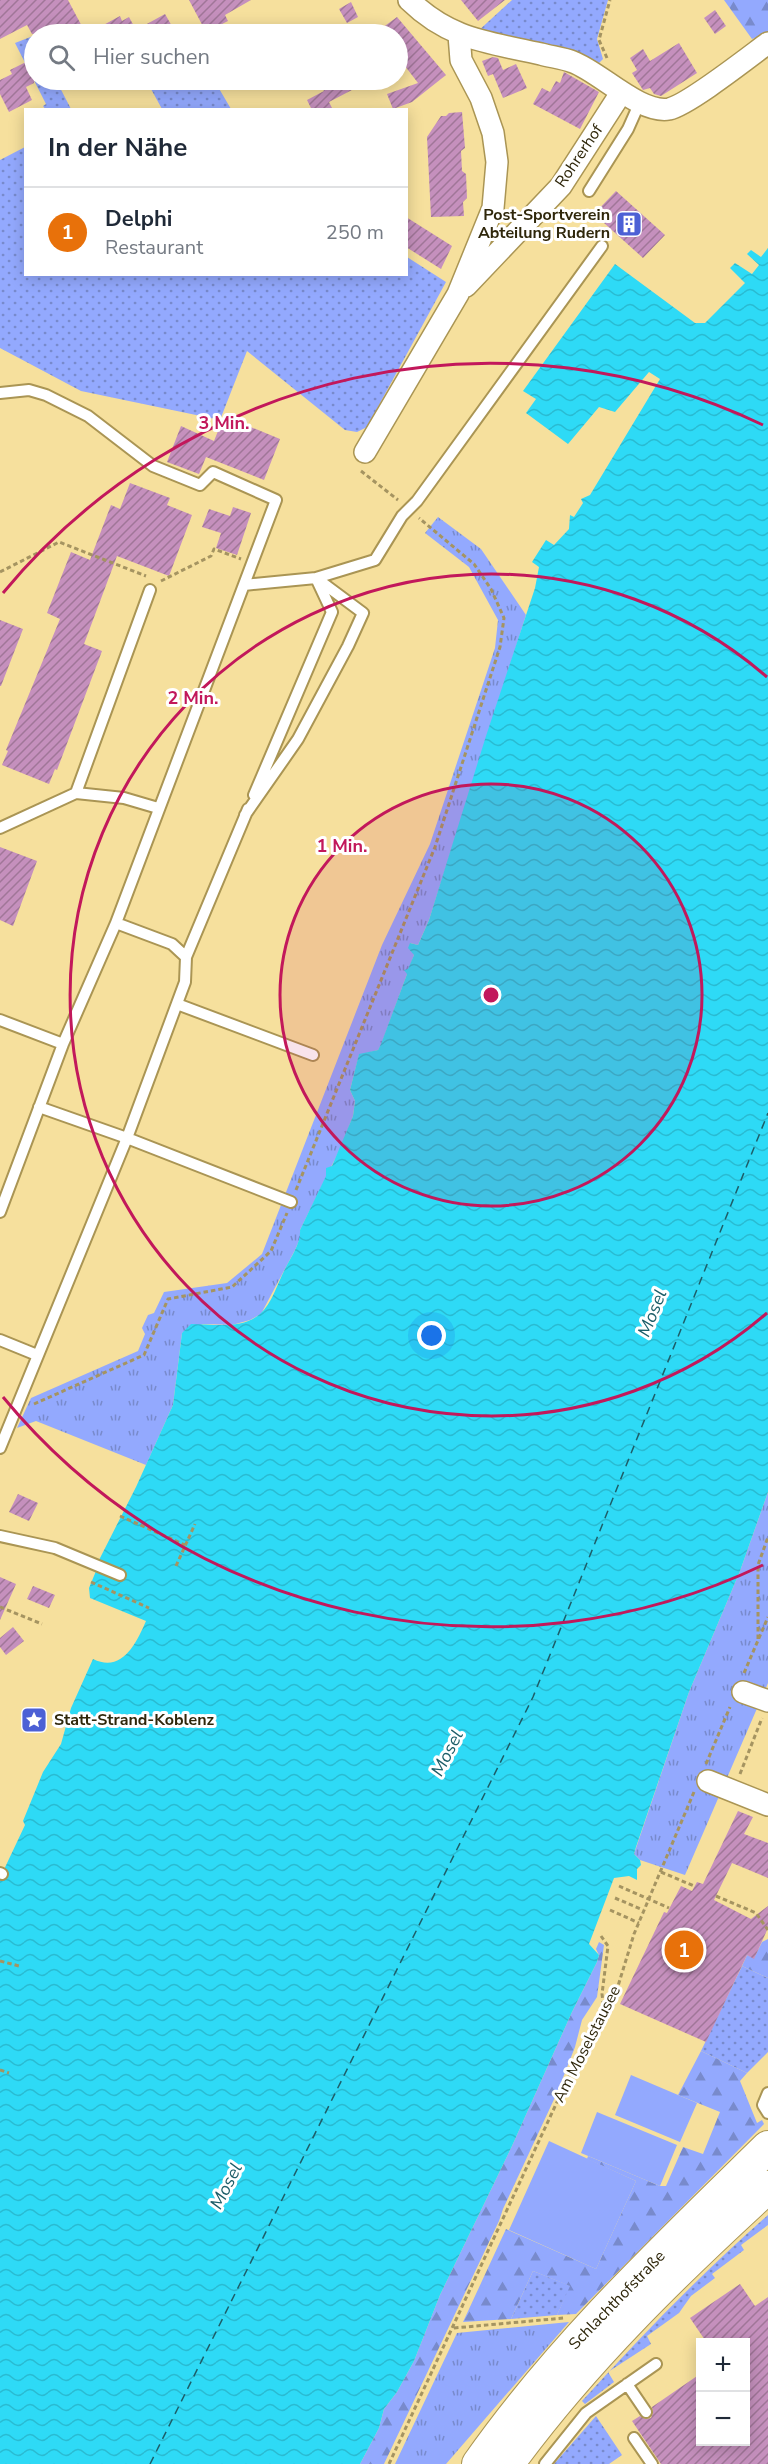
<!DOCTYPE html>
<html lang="de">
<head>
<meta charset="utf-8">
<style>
	body { margin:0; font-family:"Nunito Sans",sans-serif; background:#f6f6f7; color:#1f2937 }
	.controls { position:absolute; right:18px; bottom:18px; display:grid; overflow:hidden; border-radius:0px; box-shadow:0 3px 15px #0003 }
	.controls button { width:54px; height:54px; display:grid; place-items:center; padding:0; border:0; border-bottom:2px solid #e0e1e3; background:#fff; color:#1f2937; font:30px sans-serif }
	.you { position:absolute; left:432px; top:1336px; width:21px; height:21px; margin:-15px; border:4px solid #fff; border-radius:50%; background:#1a73e8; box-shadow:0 0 0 9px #1a73e833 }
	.badge { display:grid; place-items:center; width:39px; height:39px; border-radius:50%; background:#4c60d5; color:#fff; font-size:20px; font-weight:700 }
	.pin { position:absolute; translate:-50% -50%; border:3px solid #fff; box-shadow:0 2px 6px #0006 }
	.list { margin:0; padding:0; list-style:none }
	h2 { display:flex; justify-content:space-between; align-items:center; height:78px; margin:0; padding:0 24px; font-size:26px }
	h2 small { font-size:20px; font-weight:400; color:#747a83 }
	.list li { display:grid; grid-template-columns:39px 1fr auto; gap:18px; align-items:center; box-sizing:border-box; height:90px; padding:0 24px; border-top:2px solid #e0e1e3 }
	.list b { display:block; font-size:22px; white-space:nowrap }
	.list p { margin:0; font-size:20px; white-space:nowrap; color:#747a83 }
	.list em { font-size:20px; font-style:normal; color:#747a83 }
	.icon { flex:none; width:33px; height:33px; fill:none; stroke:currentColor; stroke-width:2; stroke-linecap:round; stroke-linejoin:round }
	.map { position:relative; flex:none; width:768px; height:2464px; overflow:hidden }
	.search { position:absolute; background:#fff; box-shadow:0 3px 15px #0003; left:24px; top:24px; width:384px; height:66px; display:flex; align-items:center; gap:15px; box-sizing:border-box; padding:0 21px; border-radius:33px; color:#747a83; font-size:22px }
	.panel { position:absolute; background:#fff; box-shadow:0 3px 15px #0003; left:24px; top:108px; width:384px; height:168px; border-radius:0px }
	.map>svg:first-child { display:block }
</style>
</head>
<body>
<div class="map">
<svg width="768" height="2464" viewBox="0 0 768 2464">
	<defs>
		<pattern id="grass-dots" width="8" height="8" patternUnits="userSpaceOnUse" patternTransform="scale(1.5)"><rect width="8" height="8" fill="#93a9fe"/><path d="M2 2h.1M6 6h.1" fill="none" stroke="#788acc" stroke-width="1.8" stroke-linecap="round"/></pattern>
		<pattern id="forest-firs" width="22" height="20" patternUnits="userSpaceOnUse" patternTransform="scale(1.5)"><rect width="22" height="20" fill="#93a9fe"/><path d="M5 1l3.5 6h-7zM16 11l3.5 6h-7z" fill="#788acc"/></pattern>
		<pattern id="park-tufts" width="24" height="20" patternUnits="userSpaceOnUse" patternTransform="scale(1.5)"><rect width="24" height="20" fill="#93a9fe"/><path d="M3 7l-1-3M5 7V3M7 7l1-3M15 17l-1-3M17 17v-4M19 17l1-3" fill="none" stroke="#788acc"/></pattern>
		<pattern id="water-waves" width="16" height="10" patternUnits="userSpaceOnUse" patternTransform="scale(1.5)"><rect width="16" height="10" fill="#2edaf6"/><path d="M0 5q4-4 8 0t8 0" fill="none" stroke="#29bbd2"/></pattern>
		<pattern id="building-hatch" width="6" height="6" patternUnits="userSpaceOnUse" patternTransform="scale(1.5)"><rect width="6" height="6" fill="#c590bd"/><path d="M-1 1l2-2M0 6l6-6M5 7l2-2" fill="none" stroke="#a07698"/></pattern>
	</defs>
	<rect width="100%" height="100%" fill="#f6e09d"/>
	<!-- grass -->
	<path fill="url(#grass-dots)" d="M512 0H608L597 39 603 59 599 63 563 50 477 32Z
		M33 36 34 39V80H56L71 109H45L43 106 46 104 15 43Z
		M168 80H214L231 109H162L151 89Z
		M25 147 26 274H406L407 257 446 282 367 427 357 432 345 430 247 351 220 420 81 391 0 348V160Z
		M742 1966 768 1978V2052L747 2073 701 2051Z
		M768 2215V2225L741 2245 744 2250 712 2274 715 2278 691 2296 679 2313 647 2336 651 2344 608 2372 614 2382 585 2404 582 2401C641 2336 702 2273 768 2215Z
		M533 2271 571 2286 557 2315 511 2319Z
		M596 2416 622 2455 609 2464H554Z"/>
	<!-- forest -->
	<path fill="url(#forest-firs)" d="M724 0H768V33L752 39Z
		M768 1939V1978L742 1966 747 1955 754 1958 762 1942Z
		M599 1942 604 1945 597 1997 582 2020 575 2047 557 2093 503 2209 499 2221 384 2464H360L379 2428 384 2409 397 2392 414 2361 440 2295 512 2146 572 2012 597 1962 599 1955 596 1949Z
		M701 2051 747 2073 740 2081 757 2123 762 2120 764 2124 576 2314 557 2315 570 2286 533 2271 511 2319 463 2322 506 2229 596 2269 636 2181 587 2159 588 2156 660 2186H666L683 2147 703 2154 720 2112 678 2095Z"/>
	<!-- park -->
	<path fill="url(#park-tufts)" d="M438 517 481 549 526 615 429 920 418 945 410 943 414 955 381 1045 378 1050 359 1055 350 1090 355 1101 353 1116 340 1149 300 1230 301 1236 295 1250 261 1314 250 1320 232 1325 203 1324 182 1333 173 1405 146 1465 36 1421 17 1428 31 1398 138 1351 145 1334 142 1328 148 1315 154 1313 164 1292 227 1283 262 1254 382 945 430 844 495 648 498 620 469 567 425 533Z
		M768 1492V1683L685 1875 640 1860 634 1854 689 1692 740 1571Z
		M569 2322 446 2464H395L457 2333Z"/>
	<!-- garden -->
	<path fill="#93a9fe" d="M631 2075 697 2103 680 2142 615 2115Z
		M597 2112 677 2145 660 2186 581 2153Z
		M549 2141 636 2181 596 2269 509 2230Z"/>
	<!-- water -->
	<path fill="url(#water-waves)" d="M768 248V1492L740 1571 689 1692 636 1847 634 1854 640 1860 641 1865 637 1869V1880L629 1876 614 1878 589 1944 599 1955 597 1962 572 2012 512 2146 440 2295 414 2361 397 2392 384 2409 379 2428 360 2464H0V1878L25 1825 23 1821 43 1772 61 1744 71 1708 93 1659C122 1673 136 1644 146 1621L90 1598 89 1588 96 1571 75 1562H98L136 1487 173 1405 182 1333 191 1324C213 1324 242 1330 260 1314 272 1304 278 1282 285 1269 291 1257 301 1243 300 1230L326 1176V1168L332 1166 353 1116 355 1101 350 1090 359 1054 378 1050 381 1044 407 974 404 970 408 969 414 955 408 948 410 943 418 945 429 920 486 736 535 588 539 567 532 562 546 540 554 545 569 529 570 515 574 517 583 503 581 499 590 495 660 379 649 372 615 412 599 407 568 444 526 413 536 399 523 391 615 264 695 323H705L745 283 730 268 735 263 752 274 759 265 747 254 751 250 761 257Z"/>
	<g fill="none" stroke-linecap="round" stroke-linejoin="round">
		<!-- ferry -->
		<path stroke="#1d5e69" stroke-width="1.5" stroke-dasharray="8 6" stroke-linecap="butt" d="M150 2464 533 1697 768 1113"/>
	</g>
	<!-- building -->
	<path fill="url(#building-hatch)" d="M0 0H68L86 34H32L27 25 0 39Z
		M189 0H251L225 15 228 21 206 32Z
		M461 0H505L478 21Z
		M351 2 358 17 347 23 339 9Z
		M715 10 726 26 715 34 704 18Z
		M165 14 173 28 160 34H87L120 16 122 21 129 17 136 30Z
		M397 17 446 75 412 102 393 109 387 94 418 83 398 57V34H374Z
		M679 43 697 73 661 96 654 94 650 88 643 90 632 73 637 70 630 58 643 49 650 61Z
		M493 57 498 58 503 70 516 64 527 88 503 98 493 74 488 76 482 61Z
		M34 58V83L26 87 32 100 9 112 0 94V80L12 74 10 70Z
		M564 72 599 92 580 129 533 104 542 88 550 92 556 81 560 83Z
		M318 80H371L329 102 333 110H312L307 100 324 91Z
		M462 112 465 148 461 151 462 171 466 174 467 198 463 202 464 216 431 217 427 137 441 116H446L449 113Z
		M616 191 665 235 643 258 594 214Z
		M406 217 452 246 441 269 406 247Z
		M224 416 280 439 264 480 206 457 199 474 167 462 181 426 214 441Z
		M130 483 170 498 167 505 192 515 169 576 117 556 84 644 102 651 57 770 55 769 49 784 2 765 8 751 6 750 60 619 47 613 71 552 90 560 111 505 120 509Z
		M233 507 251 513 237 555 216 548 221 533 202 527 209 509 230 516Z
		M0 620 23 629 1 686H0Z
		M0 847 37 861 13 926 0 920Z
		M18 1494 38 1503 29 1521 9 1512Z
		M0 1577 16 1584 0 1620Z
		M33 1586 55 1595 49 1608 27 1599Z
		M13 1627 24 1641 6 1655 0 1647V1638Z
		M738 1811 753 1817 744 1834 768 1843V1878L732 1863 714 1900 751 1919 768 1906V1928L754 1959 747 1955 706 2042 620 2004 664 1912 667 1913 681 1886 692 1891 697 1882 703 1884Z
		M740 2284 755 2306 768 2297V2464H661L632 2421 640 2416 646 2419 651 2418 653 2412 652 2407 700 2374V2442H746V2343H707L690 2318Z"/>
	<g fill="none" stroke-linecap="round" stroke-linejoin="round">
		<defs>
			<path id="lane" d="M589 191 628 129 640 102
				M0 393 29 390 46 395 88 416 153 466 200 485 213 472 276 500 116 923 63 1044 0 1212
				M244 585 316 578 332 612 254 795
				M76 793 150 590
				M245 815 298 739 348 646 363 613 316 578 375 560 402 516 417 501 602 246
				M0 828 76 793 124 798 158 808
				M116 923 172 944 186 957 185 982 127 1138 291 1202
				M186 957 248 809
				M177 1004 313 1055
				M0 1020 63 1044
				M0 1340 37 1355
				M0 1448 127 1138 39 1107
				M0 1536 55 1548 120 1575
				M0 1873 2 1874
				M768 2093 763 2105 768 2113
				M627 2384 646 2412
				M634 2438 652 2464
				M545 2464 586 2413 656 2364"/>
			<path id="street" d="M409 0C450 40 488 42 541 54 552 57 563 58 573 62 600 72 640 114 669 109 688 105 749 57 768 43
				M466 286 561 186 621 93
				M365 452 458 294 493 208 497 162 493 133 481 98 461 60 459 35
				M743 1692 768 1701
				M708 1781 768 1805"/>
			<path id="primary" d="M478 2464C560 2347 666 2247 768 2147
				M508 2464C583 2361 674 2273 768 2187"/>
		</defs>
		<!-- lane casing -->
		<use href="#lane" stroke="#aa9554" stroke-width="14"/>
		<!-- street casing -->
		<use href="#street" stroke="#aa9554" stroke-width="24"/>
		<!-- primary casing -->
		<use href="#primary" stroke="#aa9554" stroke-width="34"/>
		<!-- path -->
		<path stroke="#a59461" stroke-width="3" stroke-dasharray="4.5 3" stroke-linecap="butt" d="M607 58 599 40 610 0
			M361 471 398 500
			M0 572 59 542 146 576
			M161 581 211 556 214 549 241 559
			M296 1190 435 847 500 647 504 618 491 589 474 564 419 518
			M34 1404 144 1355 168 1299 232 1287 271 1251 287 1213
			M120 1516 185 1545
			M176 1566 195 1524
			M91 1582 149 1608
			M0 1607 42 1624
			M758 1639V1565L768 1537
			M744 1673 768 1617
			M706 1764 730 1707
			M740 1774 762 1718
			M661 1872 694 1886
			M619 1886 669 1908
			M716 1896 756 1913 768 1930
			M615 1898 643 1910
			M610 1910 639 1923
			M601 1936 608 1946 602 1994 604 2010
			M0 1961 19 1966
			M0 2070 9 2073
			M454 2328 564 2318
			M389 2464 590 2031 614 1999 634 1934 694 1792"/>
		<!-- lane -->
		<use href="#lane" stroke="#fff" stroke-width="10"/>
		<!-- street -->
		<use href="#street" stroke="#fff" stroke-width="21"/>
		<!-- primary -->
		<use href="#primary" stroke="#fff" stroke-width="32"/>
	</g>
	<!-- distance rings -->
	<circle cx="491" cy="995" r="211" fill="#c2185b" fill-opacity=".12"/>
	<g fill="none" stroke="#c2185b" stroke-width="3">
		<circle cx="491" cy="995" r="211"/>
		<path d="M767 1313A421 421 0 1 1 767 677"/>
		<path d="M763 1565A632 632 0 0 1 3 1397M3 593A632 632 0 0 1 763 425"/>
	</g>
	<!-- icons -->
	<defs>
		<symbol id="building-square" viewBox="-11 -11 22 22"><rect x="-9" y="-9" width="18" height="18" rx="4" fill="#4c60d5" stroke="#fff"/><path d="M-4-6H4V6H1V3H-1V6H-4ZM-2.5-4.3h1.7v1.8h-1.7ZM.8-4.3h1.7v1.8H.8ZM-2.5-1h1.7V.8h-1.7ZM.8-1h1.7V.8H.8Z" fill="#fff"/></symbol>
		<symbol id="sight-square" viewBox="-11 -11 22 22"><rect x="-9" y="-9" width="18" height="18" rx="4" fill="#4c60d5" stroke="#fff"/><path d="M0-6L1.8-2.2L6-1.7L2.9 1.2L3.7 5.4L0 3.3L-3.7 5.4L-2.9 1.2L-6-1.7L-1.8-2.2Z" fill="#fff"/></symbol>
	</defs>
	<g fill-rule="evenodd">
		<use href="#building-square" x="614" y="209" width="30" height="30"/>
		<use href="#sight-square" x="19" y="1705" width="30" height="30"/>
	</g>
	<g text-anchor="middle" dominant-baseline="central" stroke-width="6" stroke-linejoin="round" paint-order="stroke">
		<!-- street labels -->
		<g font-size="16" fill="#2f270b" stroke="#fff">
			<text transform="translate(579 156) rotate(-56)">Rohrerhof</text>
			<text transform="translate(587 2044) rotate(-63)">Am Moselstausee</text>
			<text transform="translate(617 2300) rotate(-46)">Schlachthofstraße</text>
		</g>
		<!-- poi labels -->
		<g font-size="16" font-weight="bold" fill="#2f270b" stroke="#fff" text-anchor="end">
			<text x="610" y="215">Post-Sportverein<tspan x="610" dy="18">Abteilung Rudern</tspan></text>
			<text x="54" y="1720" text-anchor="start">Statt-Strand-Koblenz</text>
		</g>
		<!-- water labels -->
		<g font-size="18" font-style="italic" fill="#1d5e69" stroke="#fff">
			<text transform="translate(652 1313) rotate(-68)">Mosel</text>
			<text transform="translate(447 1753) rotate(-63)">Mosel</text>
			<text transform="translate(226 2186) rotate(-63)">Mosel</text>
		</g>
	</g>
	<circle cx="491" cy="995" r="9" fill="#c2185b" stroke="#fff" stroke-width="3"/>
	<g font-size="18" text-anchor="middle" font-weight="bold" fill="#c2185b" stroke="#fff" stroke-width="6" stroke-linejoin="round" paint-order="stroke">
		<text x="224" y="429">3 Min.</text>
		<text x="193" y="704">2 Min.</text>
		<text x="342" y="852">1 Min.</text>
	</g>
</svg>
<div class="controls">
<button>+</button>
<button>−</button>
</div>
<div class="you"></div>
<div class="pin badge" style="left:684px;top:1950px;background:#e8710a">1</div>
<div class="search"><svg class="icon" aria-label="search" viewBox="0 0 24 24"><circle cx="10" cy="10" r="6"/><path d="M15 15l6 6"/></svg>Hier suchen</div>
<section class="panel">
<h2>In der Nähe<small></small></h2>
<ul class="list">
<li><span class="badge" style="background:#e8710a">1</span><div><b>Delphi</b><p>Restaurant</p></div><em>250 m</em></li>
</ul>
</section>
</div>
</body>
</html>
